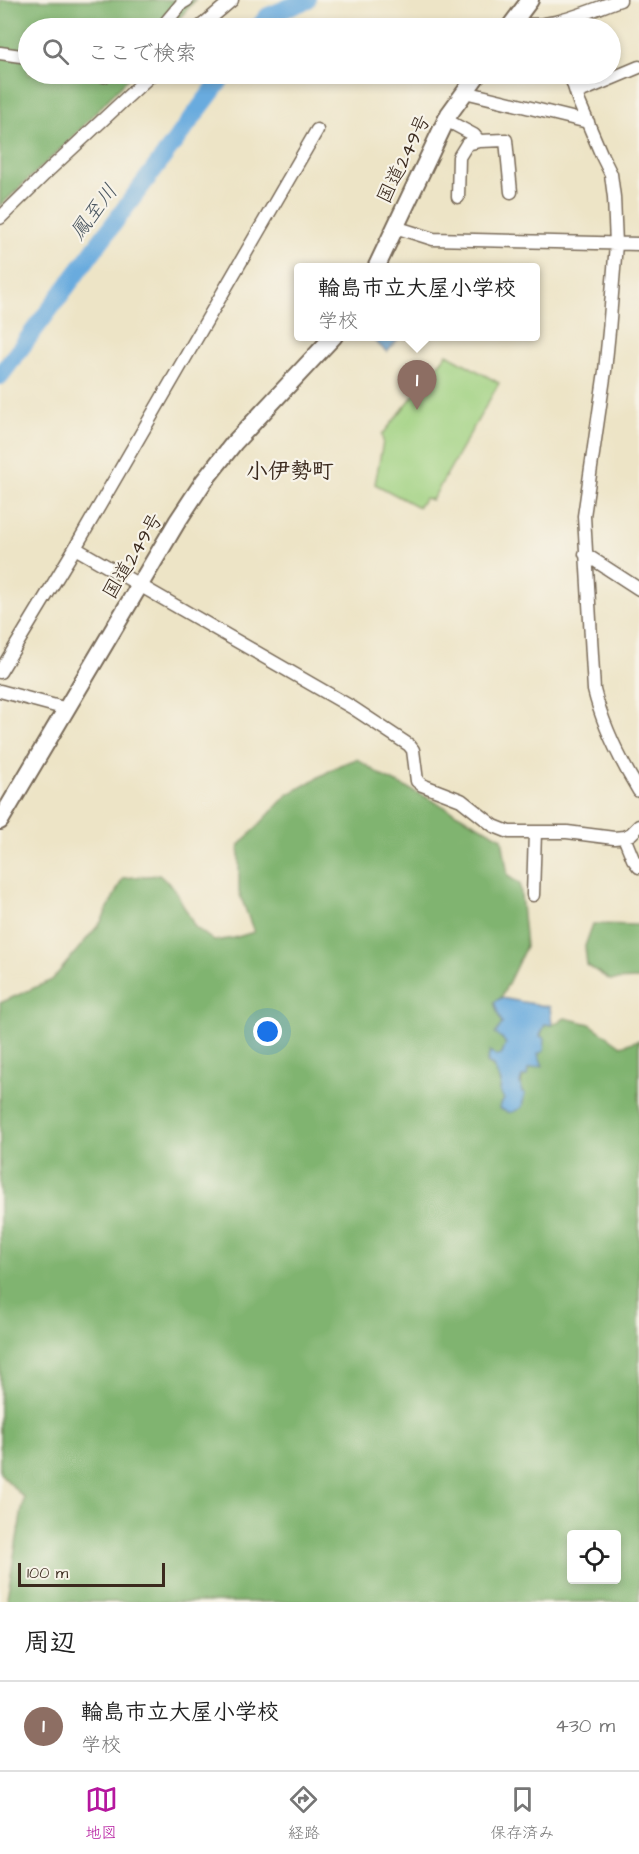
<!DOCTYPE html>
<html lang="ja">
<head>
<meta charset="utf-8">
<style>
	body { margin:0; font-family:"Architects Daughter","Klee One",sans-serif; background:#f6f6f6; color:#222 }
	.controls { position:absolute; right:18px; bottom:18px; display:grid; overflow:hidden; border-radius:6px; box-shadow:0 3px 9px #0003 }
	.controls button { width:54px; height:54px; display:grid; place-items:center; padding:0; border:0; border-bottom:2px solid #e0e0e0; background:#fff; color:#222; font:30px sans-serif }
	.scale { position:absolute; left:18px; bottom:15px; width:147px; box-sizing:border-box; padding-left:6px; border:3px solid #3b2a1e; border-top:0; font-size:16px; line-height:21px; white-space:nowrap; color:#3b2a1e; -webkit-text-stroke:4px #f7f3e8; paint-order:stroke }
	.you { position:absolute; left:268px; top:1032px; width:21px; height:21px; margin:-15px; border:4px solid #fff; border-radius:50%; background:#1a73e8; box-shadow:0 0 0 9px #1a73e833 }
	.badge { display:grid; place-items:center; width:39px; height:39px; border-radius:50%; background:#b5179e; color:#fff; font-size:20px; font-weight:700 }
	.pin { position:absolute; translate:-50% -50px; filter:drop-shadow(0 2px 3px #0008) }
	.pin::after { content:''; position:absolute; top:32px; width:21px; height:18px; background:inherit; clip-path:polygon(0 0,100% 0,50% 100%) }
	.popup { position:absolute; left:294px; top:263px; width:246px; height:78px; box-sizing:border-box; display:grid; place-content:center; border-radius:6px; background:#fff; filter:drop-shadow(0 2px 4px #0005); font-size:20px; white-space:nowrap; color:#767676 }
	.popup b { font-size:22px; color:#222 }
	.popup::after { content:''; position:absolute; left:50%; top:100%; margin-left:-12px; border:12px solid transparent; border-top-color:#fff }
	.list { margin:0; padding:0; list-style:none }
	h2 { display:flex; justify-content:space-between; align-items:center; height:78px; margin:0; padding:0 24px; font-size:26px }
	h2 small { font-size:20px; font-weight:400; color:#767676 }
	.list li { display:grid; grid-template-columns:39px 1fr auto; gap:18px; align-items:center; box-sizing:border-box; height:90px; padding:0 24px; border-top:2px solid #e0e0e0 }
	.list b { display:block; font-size:22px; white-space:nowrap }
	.list p { margin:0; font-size:20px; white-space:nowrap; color:#767676 }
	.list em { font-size:20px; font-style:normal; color:#767676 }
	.icon { flex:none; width:33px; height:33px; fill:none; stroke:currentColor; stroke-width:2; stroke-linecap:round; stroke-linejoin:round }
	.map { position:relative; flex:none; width:639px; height:1602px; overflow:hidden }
	.search { position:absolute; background:#fff; box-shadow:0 3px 9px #0003; left:18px; right:18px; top:18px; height:66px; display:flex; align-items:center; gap:15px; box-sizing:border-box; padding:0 21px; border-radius:33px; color:#767676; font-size:22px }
	.sheet { height:168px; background:#fff }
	nav { display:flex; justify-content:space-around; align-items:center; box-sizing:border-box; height:84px; border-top:2px solid #e0e0e0; background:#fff; font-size:16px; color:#767676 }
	nav a { display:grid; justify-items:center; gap:3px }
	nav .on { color:#b5179e }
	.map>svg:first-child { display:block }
</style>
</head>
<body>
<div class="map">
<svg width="639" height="1602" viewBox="0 0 639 1602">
	<rect width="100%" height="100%" fill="#f7f3e8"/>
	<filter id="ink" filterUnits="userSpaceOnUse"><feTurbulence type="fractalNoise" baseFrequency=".0167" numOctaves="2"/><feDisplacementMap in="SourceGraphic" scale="12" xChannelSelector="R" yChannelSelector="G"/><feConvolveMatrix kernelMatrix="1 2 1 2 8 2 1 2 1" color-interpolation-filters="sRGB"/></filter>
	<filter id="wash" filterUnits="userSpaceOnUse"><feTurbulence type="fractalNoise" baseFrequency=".008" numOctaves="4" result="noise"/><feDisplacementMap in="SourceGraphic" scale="24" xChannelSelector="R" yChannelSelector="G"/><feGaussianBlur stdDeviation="1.35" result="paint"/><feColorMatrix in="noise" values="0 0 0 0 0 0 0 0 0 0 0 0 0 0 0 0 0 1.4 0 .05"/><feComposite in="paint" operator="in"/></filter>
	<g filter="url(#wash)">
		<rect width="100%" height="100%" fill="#ede4c6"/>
		<!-- green -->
		<path fill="#a1d282" stroke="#6e7e50" stroke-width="1.5" d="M447 354 499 383 432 500 425 498 418 507 375 484 383 442 382 435Z"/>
		<!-- forest -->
		<path fill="#80b470" stroke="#5e6f47" stroke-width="1.5" fill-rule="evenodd" d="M0 0H195L171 28H28V74H132L71 139 0 206Z
			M357 759 384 777 426 797 502 838 508 876 520 884 526 946 501 998 494 1002 502 1024V1038L506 1043 502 1054 496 1056 490 1052 487 1063C499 1069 502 1080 500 1092H522C520 1082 522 1077 528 1068L536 1067 540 1036 545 1024 552 1025 565 1018 590 1024 621 1046 639 1040V1602H10L7 1597 24 1498 0 1473V1003L52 980 101 922 123 878 159 875 174 888 195 927 214 941 234 938 254 932 239 892V846L287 795 340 765ZM572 1534H616V1580H572Z
			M593 924 639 925V979L610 980 587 965 585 946Z"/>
		<!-- water -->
		<path fill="#69abde" stroke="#526a7e" stroke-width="1.5" d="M370 337H400L387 352Z
			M501 998 550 1007 552 1025 545 1024 540 1036 545 1038 544 1051 538 1054 543 1066 528 1069 527 1076 522 1077 520 1083 522 1092 525 1093 522 1107C512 1114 509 1114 499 1108L504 1099 500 1092 501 1082 493 1066 487 1063 490 1051 496 1056 502 1054 506 1044 502 1038 495 1034 502 1024 494 1002Z"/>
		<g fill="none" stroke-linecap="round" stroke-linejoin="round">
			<!-- river -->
			<path stroke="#69abde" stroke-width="18" d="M258 28 268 16 307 0
				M0 376 225 74"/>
		</g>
	</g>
	<g filter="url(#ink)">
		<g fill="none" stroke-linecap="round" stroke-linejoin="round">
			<defs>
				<path id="minor" d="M513 23C549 31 585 12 620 0
					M161 28 182 3 187 0
					M199 28 232 0
					M0 53 28 57
					M95 74 104 76 109 74
					M570 74 579 102 602 156 611 174 614 197 616 244 609 331 605 371 584 516 594 690C603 726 620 760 639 791
					M465 92 588 122
					M577 93 639 67
					M446 120 474 135 479 141 506 140 511 192
					M458 197 459 157 467 144 479 141
					M0 218 50 169 152 74
					M395 227 433 239 639 244
					M75 548 353 708 409 745 413 750 417 781 422 785 461 800 494 826 509 832H567L614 838 624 837 631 834 639 826
					M585 554 639 589
					M0 672 75 548 317 130
					M0 691 67 709
					M624 837 633 859 639 867
					M533 895 535 832"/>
				<path id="highway" d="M509 28 530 0
					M376 268 449 114 478 74
					M0 821 177 522 204 481 234 443 334 336"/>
			</defs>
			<!-- minor casing -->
			<use href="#minor" stroke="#796b59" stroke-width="15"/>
			<!-- highway casing -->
			<use href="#highway" stroke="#796b59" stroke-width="20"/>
			<!-- minor -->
			<use href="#minor" stroke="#fff" stroke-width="12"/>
			<!-- highway -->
			<use href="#highway" stroke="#fff" stroke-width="16"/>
		</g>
	</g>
	<g text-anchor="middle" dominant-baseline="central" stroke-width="4.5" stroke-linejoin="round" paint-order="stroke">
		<!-- street labels -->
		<g font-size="20" fill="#3b2a1e" stroke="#f7f3e8">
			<text transform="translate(404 159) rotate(-64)">国道249号</text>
			<text transform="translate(133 556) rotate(-59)">国道249号</text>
		</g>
		<!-- water labels -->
		<g font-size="21" font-style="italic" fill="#4b5761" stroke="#f7f3e8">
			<text transform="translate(94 212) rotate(-53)">鳳至川</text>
		</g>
		<!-- quarter labels -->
		<g font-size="22" font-weight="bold" fill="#3b2a1e" stroke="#f7f3e8">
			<text x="290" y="471">小伊勢町</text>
		</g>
	</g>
</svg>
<div class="controls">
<button><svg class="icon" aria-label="locate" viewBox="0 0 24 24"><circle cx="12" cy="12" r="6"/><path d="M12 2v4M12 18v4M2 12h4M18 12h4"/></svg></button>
</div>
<div class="scale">100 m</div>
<div class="you"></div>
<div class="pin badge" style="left:417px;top:410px;background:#8d6e63">1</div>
<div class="popup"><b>輪島市立大屋小学校</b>学校</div>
<div class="search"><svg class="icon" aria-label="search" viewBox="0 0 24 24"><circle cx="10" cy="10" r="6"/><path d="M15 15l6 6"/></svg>ここで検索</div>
</div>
<section class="sheet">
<h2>周辺<small></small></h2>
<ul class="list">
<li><span class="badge" style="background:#8d6e63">1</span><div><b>輪島市立大屋小学校</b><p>学校</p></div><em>430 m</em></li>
</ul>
</section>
<nav>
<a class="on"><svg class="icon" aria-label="map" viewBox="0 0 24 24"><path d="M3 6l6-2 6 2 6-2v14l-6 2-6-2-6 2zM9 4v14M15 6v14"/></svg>地図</a>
<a><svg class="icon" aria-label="directions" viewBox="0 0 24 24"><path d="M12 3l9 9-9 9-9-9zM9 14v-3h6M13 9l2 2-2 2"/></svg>経路</a>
<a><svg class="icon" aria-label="saved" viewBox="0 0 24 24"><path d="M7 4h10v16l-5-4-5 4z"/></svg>保存済み</a>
</nav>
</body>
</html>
